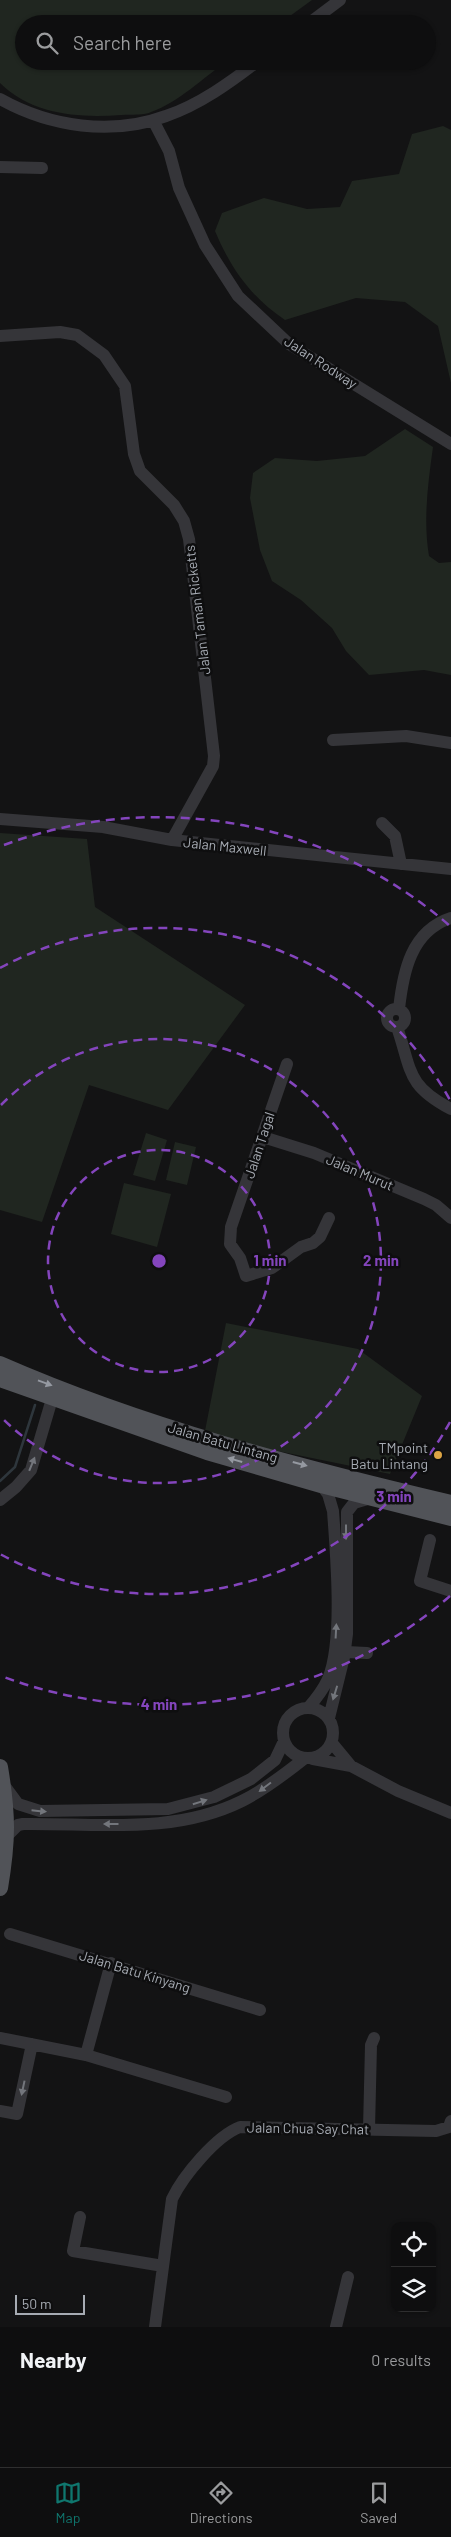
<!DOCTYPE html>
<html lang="en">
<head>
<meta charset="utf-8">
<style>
	body { margin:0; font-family:Barlow,sans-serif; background:#1c1c1d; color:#f1f3f6 }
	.controls { position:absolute; right:15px; bottom:15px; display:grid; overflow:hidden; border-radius:10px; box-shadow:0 1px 4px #0004 }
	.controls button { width:45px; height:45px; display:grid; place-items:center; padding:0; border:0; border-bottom:1px solid #2e2e2f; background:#0e0e0f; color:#f1f3f6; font:25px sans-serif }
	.scale { position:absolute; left:15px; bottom:12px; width:70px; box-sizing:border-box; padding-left:5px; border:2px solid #a6abb3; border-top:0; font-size:14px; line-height:18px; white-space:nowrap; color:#a6abb3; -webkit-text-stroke:4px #0e0e0f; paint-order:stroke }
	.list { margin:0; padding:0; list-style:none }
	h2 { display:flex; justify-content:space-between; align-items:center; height:65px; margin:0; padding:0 20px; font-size:21px }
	h2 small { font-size:16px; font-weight:400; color:#9b9c9e }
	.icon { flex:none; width:28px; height:28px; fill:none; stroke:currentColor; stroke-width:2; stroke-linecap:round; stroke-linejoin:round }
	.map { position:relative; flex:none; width:451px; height:2327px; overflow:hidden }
	.search { position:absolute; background:#0e0e0f; box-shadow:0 1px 4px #0004; left:15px; right:15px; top:15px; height:55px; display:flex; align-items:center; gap:12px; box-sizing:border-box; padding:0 18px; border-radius:28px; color:#9b9c9e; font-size:19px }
	.sheet { height:140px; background:#0e0e0f }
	nav { display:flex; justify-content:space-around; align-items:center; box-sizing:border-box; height:70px; border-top:1px solid #2e2e2f; background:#0e0e0f; font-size:14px; color:#9b9c9e }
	nav a { display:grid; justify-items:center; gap:2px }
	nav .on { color:#0f766e }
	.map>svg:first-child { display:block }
</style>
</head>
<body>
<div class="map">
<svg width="451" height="2327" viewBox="0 0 451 2327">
	<rect width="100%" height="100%" fill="#131314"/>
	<!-- green -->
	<path fill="#202620" d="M0 0H312L279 24H24V61H227C203 78 179 102 151 112 143 116 130 114 121 115 78 118 33 115 0 83Z
		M443 126 451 130V383L438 326 405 302 356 298 285 320C251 297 231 269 215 231L222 213 264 198 307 209 340 207 352 181 399 174 412 134Z
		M405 429 433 447C428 483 423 520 429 556L439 563 451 562V675L424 670 369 675 346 651 332 628 301 600 272 581 260 550 250 498 253 473 275 458 317 461 365 456Z
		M0 833 87 839 95 907 245 1005 168 1110 89 1085 42 1222 0 1210Z
		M146 1133 167 1140 155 1181 133 1175Z
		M175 1142 196 1147 187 1185 166 1180Z
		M124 1183 171 1194 157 1247 111 1234Z
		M226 1323 358 1349 422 1396 390 1474 263 1448 205 1431Z"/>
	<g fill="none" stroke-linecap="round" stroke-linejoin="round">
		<!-- stream -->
		<path stroke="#2e363c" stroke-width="2.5" d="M0 1481 15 1467 35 1405"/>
		<!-- minor -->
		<path stroke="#353539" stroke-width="12" d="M308 24 340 0
			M0 99C50 127 112 136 166 116 199 105 231 82 258 61
			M153 120 169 151 179 188 205 245 238 296 289 344 451 444
			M0 167 42 168
			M0 336 60 332 77 335 104 355 125 386 134 454 140 471 174 505 184 521 189 539 214 756 213 766 172 840
			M333 740 406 736 451 743
			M0 819 103 827 172 840 451 869
			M382 823 395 836 401 864
			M387 1018a9 9 0 1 1 18 0a9 9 0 1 1-18 0Z
			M399 1009C403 972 411 931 451 918
			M397 1027C412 1071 406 1085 451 1109
			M287 1064 231 1227 230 1244 240 1258 246 1276 272 1268 301 1247 313 1243 320 1237 329 1218
			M263 1137 314 1153 424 1199 436 1205 451 1218
			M0 1500 16 1487 31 1470 52 1399
			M430 1540 420 1581 451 1591
			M346 1652 367 1653
			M283 1733a25 25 0 1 1 50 0a25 25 0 1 1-50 0Z
			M308 1708C316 1699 323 1690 328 1679 344 1641 336 1554 333 1511L328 1494 321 1485
			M329 1718 344 1657 347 1634V1512L354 1503 371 1498
			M332 1743 351 1766
			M313 1759 351 1766 398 1791 451 1813
			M4 1785 18 1804 40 1811 168 1809 214 1797 251 1779 275 1760 284 1741
			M7 1836 18 1825 23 1824C97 1823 173 1835 242 1801 264 1790 285 1774 305 1758
			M10 1934 260 2010
			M0 2038 86 2055 226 2097
			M86 2055 111 1963
			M0 2111 17 2114 32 2044
			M369 2129 371 2045 374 2038
			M80 2217 73 2251 163 2266
			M155 2327 172 2199C183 2176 216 2136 240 2127L436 2131 449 2127 451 2121
			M336 2327 348 2277"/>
		<!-- major -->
		<path stroke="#515358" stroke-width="16" d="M0 1364C144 1427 298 1467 451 1503
			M0 1379 207 1452 321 1485 451 1518
			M0 1767C8 1815 8 1840 0 1888"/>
	</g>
	<!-- one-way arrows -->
	<defs><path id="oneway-solid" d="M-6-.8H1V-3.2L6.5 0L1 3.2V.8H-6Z" transform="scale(1.25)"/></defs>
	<g fill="#9599a1">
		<use href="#oneway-solid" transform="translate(45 1383) rotate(20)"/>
		<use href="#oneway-solid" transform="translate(235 1460) rotate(-164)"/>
		<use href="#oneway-solid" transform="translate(300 1464) rotate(15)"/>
	</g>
	<g fill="#73767c">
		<use href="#oneway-solid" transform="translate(32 1464) rotate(-68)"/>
		<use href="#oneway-solid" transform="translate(346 1532) rotate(90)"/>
		<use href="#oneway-solid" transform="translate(336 1631) rotate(-87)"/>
		<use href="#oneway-solid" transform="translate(335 1693) rotate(107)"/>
		<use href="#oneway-solid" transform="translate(265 1787) rotate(143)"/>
		<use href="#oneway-solid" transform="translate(200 1802) rotate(-17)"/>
		<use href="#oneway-solid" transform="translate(39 1811) rotate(6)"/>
		<use href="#oneway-solid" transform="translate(111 1824) rotate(-180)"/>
		<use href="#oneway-solid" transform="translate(23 2088) rotate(102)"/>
	</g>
	<!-- distance rings -->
	<g fill="none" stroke="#8445bd" stroke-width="2.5" stroke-dasharray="9 6">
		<circle cx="159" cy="1261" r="111"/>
		<path d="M1 1105A222 222 0 1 1 1 1417"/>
		<path d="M450 1422A333 333 0 0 1 0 1554M0 968A333 333 0 0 1 450 1100"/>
		<path d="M450 1596A444 444 0 0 1 4 1677M4 845A444 444 0 0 1 450 926"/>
	</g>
	<!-- markers -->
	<circle fill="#dca444" stroke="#0e0e0f" stroke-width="2" cx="438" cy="1455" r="5"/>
	<g text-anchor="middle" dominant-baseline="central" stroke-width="5" stroke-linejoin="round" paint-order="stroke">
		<!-- street labels -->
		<g font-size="14" fill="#a6abb3" stroke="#0e0e0f">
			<text transform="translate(321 362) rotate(33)">Jalan Rodway</text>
			<text transform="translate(197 610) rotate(-97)">Jalan Taman Ricketts</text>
			<text transform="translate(225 846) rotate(6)">Jalan Maxwell</text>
			<text transform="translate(259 1145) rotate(-72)">Jalan Tagal</text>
			<text transform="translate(360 1172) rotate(23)">Jalan Murut</text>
			<text transform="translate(223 1442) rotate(16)">Jalan Batu Lintang</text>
			<text transform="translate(135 1971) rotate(17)">Jalan Batu Kinyang</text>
			<text transform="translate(308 2128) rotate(1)">Jalan Chua Say Chat</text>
		</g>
		<!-- poi labels -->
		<g font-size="14" fill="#a6abb3" stroke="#0e0e0f" text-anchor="end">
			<text x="428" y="1447">TMpoint<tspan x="428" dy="16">Batu Lintang</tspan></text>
		</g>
	</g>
	<circle cx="159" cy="1261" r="8" fill="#8445bd" stroke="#0e0e0f" stroke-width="2.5"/>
	<g font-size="15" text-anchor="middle" font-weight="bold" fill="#8445bd" stroke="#0e0e0f" stroke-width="5" stroke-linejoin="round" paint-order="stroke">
		<text x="270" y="1266">1 min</text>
		<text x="381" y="1266">2 min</text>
		<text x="394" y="1502">3 min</text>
		<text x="159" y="1710">4 min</text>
	</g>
</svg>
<div class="controls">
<button><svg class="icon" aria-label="locate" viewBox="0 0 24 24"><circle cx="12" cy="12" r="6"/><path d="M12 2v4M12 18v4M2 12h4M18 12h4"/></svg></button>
<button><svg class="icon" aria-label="layers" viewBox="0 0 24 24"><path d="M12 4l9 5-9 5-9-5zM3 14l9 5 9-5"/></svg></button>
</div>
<div class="scale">50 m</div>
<div class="search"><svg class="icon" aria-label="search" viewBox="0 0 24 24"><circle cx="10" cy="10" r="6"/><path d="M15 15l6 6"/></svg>Search here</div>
</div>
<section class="sheet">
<h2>Nearby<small>0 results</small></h2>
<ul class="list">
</ul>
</section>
<nav>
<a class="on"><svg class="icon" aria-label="map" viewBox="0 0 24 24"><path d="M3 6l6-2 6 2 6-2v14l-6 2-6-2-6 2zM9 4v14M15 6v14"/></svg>Map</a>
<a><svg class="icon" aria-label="directions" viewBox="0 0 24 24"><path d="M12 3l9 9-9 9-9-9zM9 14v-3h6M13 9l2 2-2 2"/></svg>Directions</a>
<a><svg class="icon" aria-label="saved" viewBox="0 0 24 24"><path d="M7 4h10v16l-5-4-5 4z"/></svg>Saved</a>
</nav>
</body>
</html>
